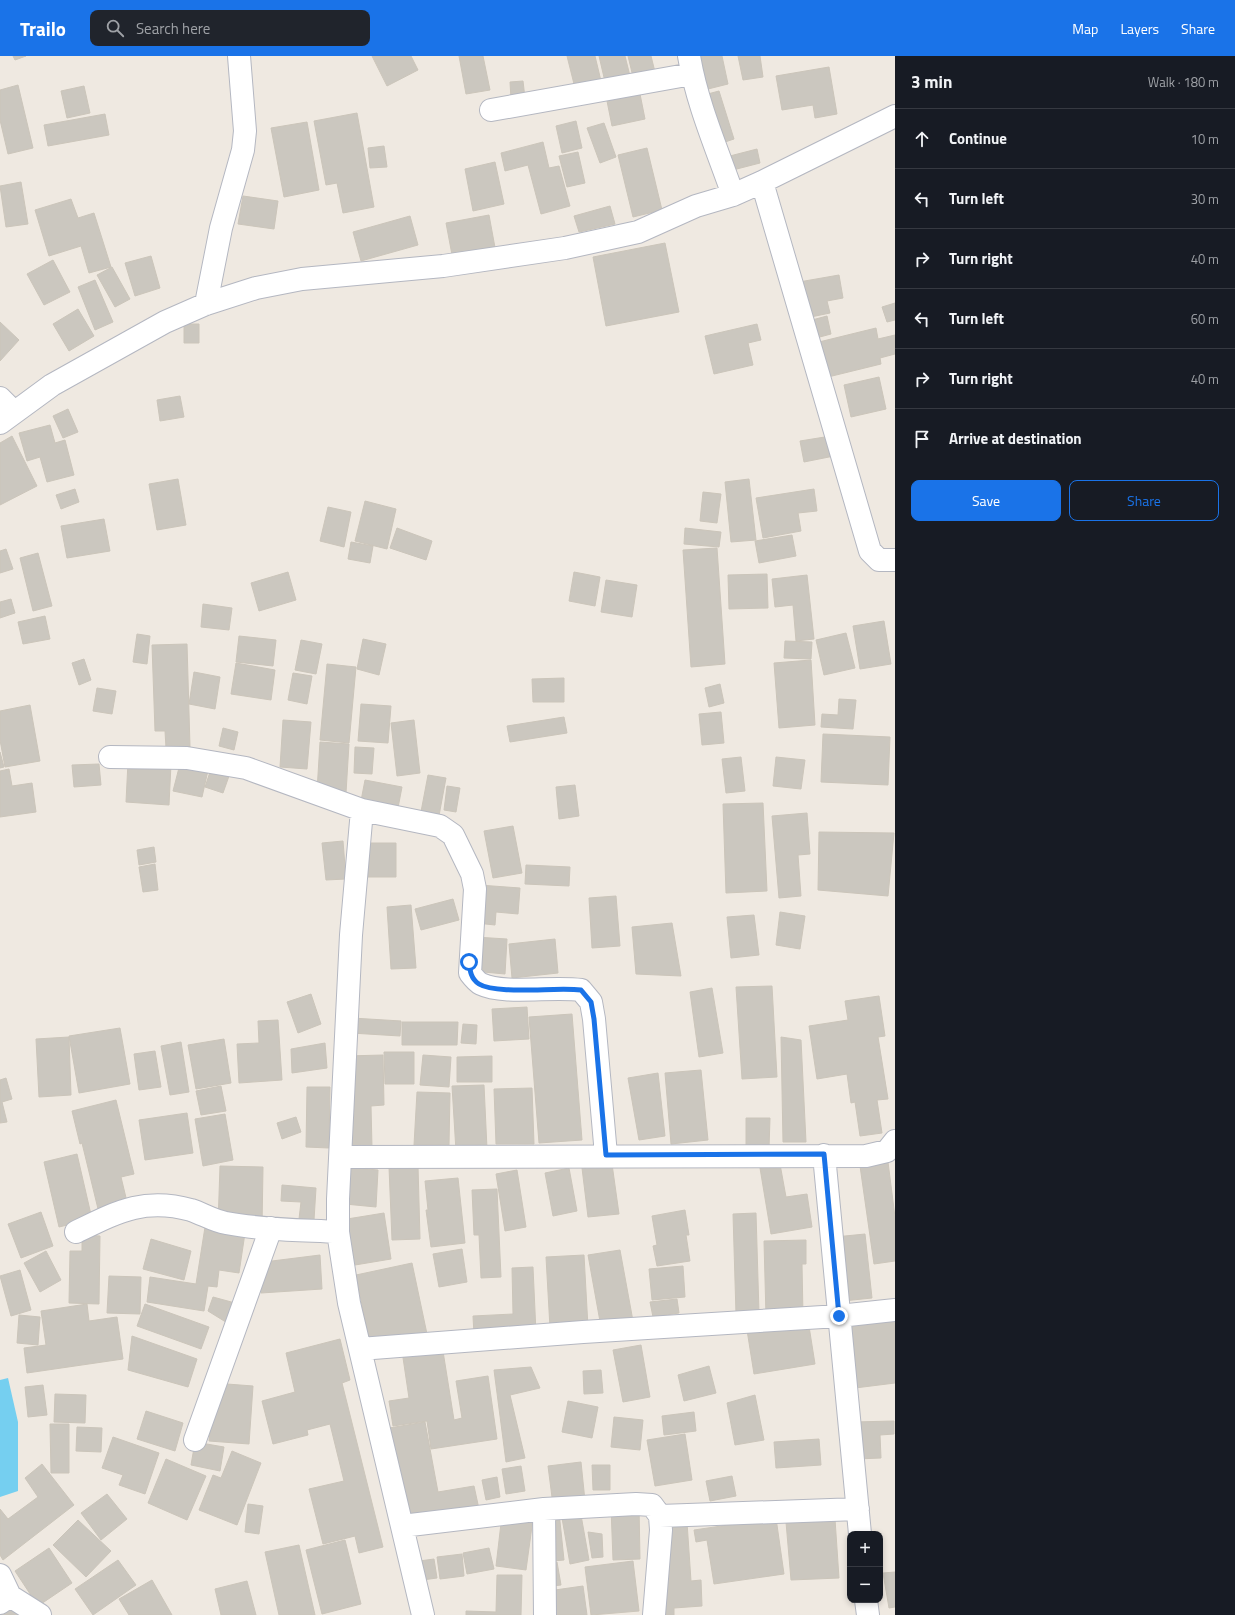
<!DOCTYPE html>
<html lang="en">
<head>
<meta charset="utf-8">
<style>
	body { margin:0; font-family:"Titillium Web",sans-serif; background:#20242c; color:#f1f3f6 }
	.controls { position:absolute; right:12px; bottom:12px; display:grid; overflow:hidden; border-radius:8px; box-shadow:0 2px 6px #0003 }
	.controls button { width:36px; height:36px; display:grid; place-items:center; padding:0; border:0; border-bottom:1px solid #363941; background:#171b24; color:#f1f3f6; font:20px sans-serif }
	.stop { position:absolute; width:12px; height:12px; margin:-9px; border:3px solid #1a73e8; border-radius:50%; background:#fff }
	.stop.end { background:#1a73e8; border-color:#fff; box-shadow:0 1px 4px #0008 }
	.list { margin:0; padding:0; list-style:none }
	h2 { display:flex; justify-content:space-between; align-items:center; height:52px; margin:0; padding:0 16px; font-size:17px }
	h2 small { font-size:13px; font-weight:400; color:#9ea1a6 }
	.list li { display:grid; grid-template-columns:26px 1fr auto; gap:12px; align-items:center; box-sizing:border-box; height:60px; padding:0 16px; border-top:1px solid #363941 }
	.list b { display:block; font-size:15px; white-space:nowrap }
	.list em { font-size:13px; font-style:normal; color:#9ea1a6 }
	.actions { display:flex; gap:8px; padding:12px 16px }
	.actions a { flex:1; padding:9px 0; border:1px solid #1a73e8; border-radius:8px; text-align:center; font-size:14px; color:#1a73e8 }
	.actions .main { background:#1a73e8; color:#fff }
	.icon { flex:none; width:22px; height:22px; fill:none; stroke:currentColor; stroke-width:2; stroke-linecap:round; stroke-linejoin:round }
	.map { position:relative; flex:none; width:895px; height:1559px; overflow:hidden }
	header { display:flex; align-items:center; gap:24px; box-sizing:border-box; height:56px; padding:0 20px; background:#1a73e8; color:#fff }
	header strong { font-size:19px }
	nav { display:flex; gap:22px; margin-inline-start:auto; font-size:14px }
	.search { width:280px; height:36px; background:#20242c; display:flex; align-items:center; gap:10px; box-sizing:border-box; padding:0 14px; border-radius:8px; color:#9ea1a6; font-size:15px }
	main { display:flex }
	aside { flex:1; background:#171b24 }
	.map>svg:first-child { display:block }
</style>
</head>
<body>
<header>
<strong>Trailo</strong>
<div class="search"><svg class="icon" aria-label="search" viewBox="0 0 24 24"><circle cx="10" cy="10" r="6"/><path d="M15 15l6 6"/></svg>Search here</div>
<nav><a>Map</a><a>Layers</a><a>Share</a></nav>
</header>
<main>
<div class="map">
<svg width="895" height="1559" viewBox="0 0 895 1559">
	<rect width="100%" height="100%" fill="#efe9e1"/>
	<!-- water -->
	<path fill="#75cff0" d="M8 1322 18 1366V1435L0 1441V1324Z"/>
	<!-- building -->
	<path fill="#cbc7bf" stroke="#cbc5ba" d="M13 0H26L15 4Z
		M372 0H411L418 14 387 30Z
		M459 0H483L490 34 466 38Z
		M567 0H595L601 25 575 32Z
		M599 0H625L631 24 606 30Z
		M628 0H651L656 20 634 25Z
		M692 0H722L728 28 700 35Z
		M738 0H760L763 21 743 24Z
		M829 11 837 58 815 62 813 49 782 54 776 20Z
		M523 25 525 42 511 43 510 26Z
		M18 29 33 92 8 98 0 64V34Z
		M84 30 90 57 67 62 61 35Z
		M639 33 645 63 612 70 606 40Z
		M719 35 734 83 719 88 704 39Z
		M357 57 374 151 343 157 337 127 326 129 314 65Z
		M105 58 109 79 48 90 44 69Z
		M576 65 582 92 562 97 556 70Z
		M307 66 319 134 284 141 271 72Z
		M604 67 616 101 600 107 587 72Z
		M543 86 549 112 559 110 570 150 541 158 528 109 505 115 501 97Z
		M384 90 387 111 370 112 368 92Z
		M647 92 662 154 633 161 618 99Z
		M757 93 760 107 729 115 726 101Z
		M578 96 585 127 567 131 559 100Z
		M495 106 504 148 473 155 465 113Z
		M21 126 28 168 6 171 0 130Z
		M243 140 278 145 274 173 238 168Z
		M71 143 78 162 94 157 111 211 89 217 81 190 49 200 35 154Z
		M610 150 615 168 579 176 574 160Z
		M489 159 496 197 453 204 446 167Z
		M410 160 418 189 361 205 353 176Z
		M665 187 679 256 606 270 593 201Z
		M151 200 160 232 135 240 125 207Z
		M53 204 70 236 44 249 27 218Z
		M112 211 130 243 115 251 97 219Z
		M839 219 843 242 827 245 830 257 806 262 799 226Z
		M95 224 113 266 95 274 78 231Z
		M895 247V264L887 266 882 251Z
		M78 253 94 280 69 295 53 268Z
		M827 260 831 278 816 282 812 264Z
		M0 266 19 284 0 305Z
		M184 268H199V287H184Z
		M757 268 761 284 748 287 753 309 714 318 705 280Z
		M876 272 878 283 895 279V298L880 302 881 308 828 321 819 286Z
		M879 321 886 353 851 361 844 329Z
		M180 340 184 361 160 365 157 344Z
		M68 353 78 376 63 382 53 360Z
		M50 369 55 387 65 384 74 419 47 426 40 401 27 405 19 377Z
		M12 380 37 430 0 449V387Z
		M831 380 834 400 804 406 800 385Z
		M178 423 186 469 157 474 149 428Z
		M749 423 756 484 731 486 725 426Z
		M75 433 79 446 61 453 56 439Z
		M814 433 817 455 798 457 801 475 763 482 756 442Z
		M703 436 721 438 717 467 700 465Z
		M365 445 396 453 387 493 355 485Z
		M328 451 351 456 344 491 320 485Z
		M104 463 110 495 67 502 61 470Z
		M397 472 432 485 426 504 390 492Z
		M685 472 721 476 719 491 684 488Z
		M792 479 796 500 759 507 755 485Z
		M351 486 373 490 370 507 348 503Z
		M717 492 725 608 691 611 683 494Z
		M6 493 13 513 0 517V495Z
		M38 497 52 550 33 555 20 502Z
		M288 516 296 544 259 555 251 527Z
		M574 516 600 521 595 550 569 545Z
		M767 518 768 552 729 553 728 519Z
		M807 519 814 583 796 585 793 549 775 551 772 523Z
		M606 524 637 529 632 561 601 556Z
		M11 543 15 557 0 562V546Z
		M203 548 232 552 229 574 201 571Z
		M45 560 50 583 23 588 18 566Z
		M884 565 891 608 860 613 853 570Z
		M846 577 855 612 824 619 816 584Z
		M137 578 150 580 147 608 133 606Z
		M239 580 276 584 273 610 236 606Z
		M363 583 386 588 379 619 357 613Z
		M301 584 322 588 316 618 295 614Z
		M785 585 812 586 811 603 784 602Z
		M187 588 190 691 166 692 165 675H155L152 589Z
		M84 603 91 624 79 629 72 607Z
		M811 604 815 669 779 672 774 607Z
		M236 607 275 614 271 644 231 638Z
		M327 608 356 611 349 687 320 684Z
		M194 616 220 621 215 653 189 648Z
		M293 617 312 620 307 648 288 644Z
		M564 622V646H533L532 623Z
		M720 628 724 647 709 651 705 632Z
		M97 632 116 635 112 658 93 655Z
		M839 643 856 644 853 673 821 671 822 658 838 659Z
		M361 648 391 650 388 687 358 685Z
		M30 649 40 705 5 711 0 684V655Z
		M721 656 724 687 702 689 699 658Z
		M564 661 567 677 510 686 507 670Z
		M283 664 311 666 307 713 280 711Z
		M414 664 420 717 397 720 391 667Z
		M223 672 238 676 234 694 219 690Z
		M823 678 890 681 888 729 821 726Z
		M320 686 349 688 346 737 317 735Z
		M355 691 374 692 372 718 354 717Z
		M0 696 4 711 0 712Z
		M741 701 745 735 726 737 722 703Z
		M776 701 805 704 801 733 773 730Z
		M181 704 209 710 202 741 173 735Z
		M128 706 171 708 169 749 126 746Z
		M99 708 101 729 74 731 72 709Z
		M9 713 12 730 32 727 36 756 0 761V715Z
		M211 713 229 720 223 737 205 731Z
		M428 719 446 722 438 765 420 761Z
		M365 724 402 731 397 757 360 750Z
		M575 729 579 760 559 763 556 731Z
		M447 730 460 732 456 756 444 754Z
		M763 747 767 835 726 837 723 748Z
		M807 757 810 798 798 799 801 840 779 842 772 760Z
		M513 770 522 817 493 822 484 775Z
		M819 776 894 777 888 840 818 834Z
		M343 785 346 823 326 824 322 787Z
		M369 787H396V821H362Z
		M154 791 156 806 139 809 137 794Z
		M155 808 158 834 143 836 139 811Z
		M526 809 570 811 569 830 525 828Z
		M479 829 520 832 518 858 496 856 495 869 476 867Z
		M616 840 620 890 592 892 589 842Z
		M453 843 459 864 421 874 415 853Z
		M411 849 416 912 391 913 387 851Z
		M780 856 805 860 800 893 776 889Z
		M754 859 759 899 731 902 727 861Z
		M672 867 681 920 636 918 632 871Z
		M475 881 507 883 505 918 473 915Z
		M555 883 558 917 512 922 509 888Z
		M772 930 777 1021 742 1023 736 931Z
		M712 932 723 997 699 1001 690 936Z
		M311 938 321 968 298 977 287 946Z
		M879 940 885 980 878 981 888 1043 877 1044 882 1077 860 1080 855 1046 851 1047 847 1018 817 1023 809 970 848 964 845 945Z
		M527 951 529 983 494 985 492 953Z
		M572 958 582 1084 539 1087 529 961Z
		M352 962 401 965 400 980 351 977Z
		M278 964 282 1024 239 1027 237 988 259 987 258 965Z
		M402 966H458L457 989H402Z
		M463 968 477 969 476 988 461 987Z
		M120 972 130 1028 79 1037 69 980Z
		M69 981 71 1039 39 1041 36 983Z
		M781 981 801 984 806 1086H783Z
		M224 983 231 1027 196 1033 188 989Z
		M181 986 189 1036 170 1039 161 990Z
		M325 987 327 1012 292 1017 291 993Z
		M155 995 161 1031 139 1034 134 998Z
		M384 996H414V1028H385Z
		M383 999 384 1049 371 1050 372 1092H347L346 1000Z
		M423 999 451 1001 449 1031 420 1029Z
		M492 1000V1026H457V1001Z
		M701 1014 708 1084 671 1088 665 1017Z
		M658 1017 665 1080 639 1084 628 1022Z
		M6 1022 12 1043 2 1046 7 1066 0 1067V1024Z
		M484 1029 487 1093 456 1095 452 1030Z
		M221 1030 226 1055 201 1059 196 1035Z
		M307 1031H330L329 1092 306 1091Z
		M532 1032 534 1088H496L494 1033Z
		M417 1036 450 1037 449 1089H414Z
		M116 1044 134 1118 121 1121 128 1150 99 1157 82 1087 80 1088 72 1055Z
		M187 1057 193 1097 145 1104 139 1064Z
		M225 1058 233 1104 203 1110 195 1063Z
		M296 1061 301 1076 282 1083 277 1067Z
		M746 1062H770L769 1092H746Z
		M77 1098 92 1163 59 1171 44 1106Z
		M888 1106 895 1161V1205L874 1208 860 1110Z
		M612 1108 619 1158 588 1161 582 1112Z
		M780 1108 786 1141 807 1138 812 1171 771 1178 760 1112Z
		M220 1110 263 1111 262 1171 218 1169Z
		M418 1110 420 1183 392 1184 389 1111Z
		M347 1111 378 1114 376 1151 345 1148Z
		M569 1112 577 1155 553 1160 545 1117Z
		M517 1114 526 1171 505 1175 496 1118Z
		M458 1122 465 1187 431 1191 426 1154H428L425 1125Z
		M282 1129 316 1132 314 1164 299 1163 301 1146 281 1145Z
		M497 1133 501 1221 481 1222 479 1179H474L472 1134Z
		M685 1154 689 1179H686L690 1205 657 1210 653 1190 657 1189 652 1160Z
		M41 1156 53 1190 21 1202 8 1168Z
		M384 1157 391 1203 349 1210 341 1164Z
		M756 1157 759 1257 736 1258 733 1158Z
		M205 1171 245 1177 239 1217 219 1214 217 1231 208 1230 204 1255 147 1246 150 1221 196 1228Z
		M865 1178 872 1242 843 1245 835 1181Z
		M82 1179 100 1180 99 1248 69 1247 70 1195H82Z
		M151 1183 191 1195 184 1224 143 1213Z
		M806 1184V1208H802L803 1260 766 1261 764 1185Z
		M462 1193 467 1226 439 1231 433 1198Z
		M620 1194 633 1265 601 1271 588 1199Z
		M46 1195 61 1224 40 1236 24 1207Z
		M320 1199 322 1233 261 1237 264 1206Z
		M584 1199 588 1271 550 1272 546 1201Z
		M412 1207 427 1278 370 1289 356 1219Z
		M683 1210 685 1241 652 1244 649 1213Z
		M533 1211 536 1277 474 1279 473 1260 513 1258 512 1212Z
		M20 1214 31 1254 11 1260 0 1220Z
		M109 1220 141 1221 140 1258 107 1257Z
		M213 1241 235 1247 229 1268 208 1255Z
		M677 1243 679 1257 653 1261 650 1246Z
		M87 1248 89 1265 117 1261 123 1303 27 1317 24 1292 46 1289 41 1255Z
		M145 1248 209 1271 201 1293 137 1270Z
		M19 1259 40 1261 38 1289 17 1287Z
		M895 1262V1327L855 1332 845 1270Z
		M808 1264 815 1308 754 1318 747 1274Z
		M132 1280 197 1303 188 1331 128 1314Z
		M340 1283 350 1324 342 1327 383 1491 359 1497 355 1480 323 1488 309 1433 344 1425 330 1368 307 1374 308 1379 273 1388 262 1345 295 1336 286 1297Z
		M442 1289 454 1364 462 1362 456 1325 488 1320 497 1383 431 1393 427 1365 393 1370 389 1345 409 1342 402 1295Z
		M641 1289 650 1341 623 1346 613 1294Z
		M709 1310 716 1337 684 1345 678 1319Z
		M531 1311 540 1332 510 1339 525 1402 506 1406 494 1314Z
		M601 1314 603 1337 584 1338 583 1315Z
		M214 1327 253 1330 249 1388 209 1385Z
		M43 1329 47 1359 28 1361 25 1331Z
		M55 1338 86 1339 85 1367 54 1366Z
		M755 1339 764 1384 735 1389 727 1347Z
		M568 1345 598 1351 592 1382 562 1376Z
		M146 1355 183 1367 175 1395 137 1383Z
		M694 1356 696 1375 664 1379 662 1360Z
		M614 1361 643 1364 640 1394 611 1391Z
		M894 1365V1378L880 1379 881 1402 856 1403 854 1366Z
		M425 1366 438 1436 474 1430 479 1453 409 1479 389 1372Z
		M50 1368H69V1417H51Z
		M77 1371 102 1372 101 1396 76 1395Z
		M685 1378 692 1424 655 1430 647 1384Z
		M113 1381 159 1397 145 1438 119 1429 123 1419 102 1412Z
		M819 1383 821 1409 776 1412 774 1386Z
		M195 1386 224 1391 220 1415 191 1409Z
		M232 1395 261 1407 237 1469 199 1454 213 1419 221 1422Z
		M166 1403 206 1420 187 1464 148 1447Z
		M581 1406 585 1445 553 1449 548 1410Z
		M42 1408 74 1449 3 1504 0 1499V1453L8 1463 38 1441 25 1422Z
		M592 1409H610V1434H593Z
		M521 1410 525 1435 506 1438 502 1413Z
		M732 1420 736 1440 710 1445 706 1425Z
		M497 1421 500 1441 486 1444 482 1424Z
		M107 1438 127 1463 101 1484 81 1457Z
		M248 1448 263 1450 259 1478 245 1476Z
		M639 1450 640 1503 613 1504 611 1451Z
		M559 1456 564 1504 541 1506 536 1459Z
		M502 1459 533 1463 526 1514 496 1510Z
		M581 1459 589 1504 570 1508 562 1462Z
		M776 1462 784 1518 714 1528 707 1484 696 1486 694 1474Z
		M835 1463 839 1522 791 1524 786 1466Z
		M78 1464 111 1495 86 1521 53 1489Z
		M687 1466 691 1525 701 1524 702 1550 674 1552V1559H647L651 1468Z
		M588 1476 602 1478 603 1501 592 1502Z
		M345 1484 361 1548 322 1558 306 1494Z
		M299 1489 315 1559H279L265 1496Z
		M49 1492 72 1527 38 1550 15 1515Z
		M489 1492 494 1513 467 1518 463 1497Z
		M462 1498 464 1520 440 1523 437 1501Z
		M434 1503 437 1522 415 1525 412 1506Z
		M118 1504 136 1529 93 1559 75 1533Z
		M633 1505 639 1555 591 1559 585 1511Z
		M557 1506 561 1529 543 1531 539 1509Z
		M895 1516V1551L889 1552 883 1517Z
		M497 1519H522L521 1559H466V1555L496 1556Z
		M152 1524 172 1559H129L119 1543Z
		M247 1525 256 1559H221L215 1533Z
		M583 1530 587 1559H537L534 1537Z
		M10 1544 19 1559H0V1550Z"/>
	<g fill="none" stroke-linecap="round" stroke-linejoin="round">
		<defs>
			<path id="minor" d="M689 0C697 48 717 93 733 139
				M491 54 692 18
				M762 126 870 495 879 504H895
				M206 248 221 172 243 94 245 75 239 0
				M0 342 14 356
				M0 367 52 329 165 266 206 248 256 232 302 223 443 210 565 192 638 176 696 150 733 139 762 126 895 60
				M110 701 187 702 246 712 362 754 440 770 453 779 472 818 475 833 470 917C473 921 477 926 481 928 504 939 552 930 581 934L591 946 594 963 606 1099
				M362 754 351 879 338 1143V1176L349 1247 423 1559
				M824 1099 860 1478
				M341 1101 866 1100 887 1095 895 1085
				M76 1176C117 1156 144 1141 191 1154 203 1158 214 1165 226 1167 262 1174 301 1174 338 1176
				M360 1293 583 1276 839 1260 895 1254
				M195 1384 271 1172
				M544 1453 545 1559
				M660 1460 858 1453
				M402 1470 544 1453 636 1448 652 1449 660 1460 661 1474 654 1559
				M0 1519 10 1540
				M866 1544 868 1559
				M0 1547 10 1540 40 1559"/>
		</defs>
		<!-- minor casing -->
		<use href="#minor" stroke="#b4b7c1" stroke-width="24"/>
		<!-- minor -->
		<use href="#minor" stroke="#fff" stroke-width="22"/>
	</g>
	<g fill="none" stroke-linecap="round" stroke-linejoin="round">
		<!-- route -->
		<path stroke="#1a73e8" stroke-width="5" d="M469 906C470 915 471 923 479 928 497 939 556 931 581 934L591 946 594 963 606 1099 824 1098 839 1260"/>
	</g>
</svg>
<div class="controls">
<button>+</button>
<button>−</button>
</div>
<div class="stop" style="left:469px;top:906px"></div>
<div class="stop end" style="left:839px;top:1260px"></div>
</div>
<aside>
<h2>3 min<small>Walk · 180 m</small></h2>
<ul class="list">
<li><svg class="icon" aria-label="ahead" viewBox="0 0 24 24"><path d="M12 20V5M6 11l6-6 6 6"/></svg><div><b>Continue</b></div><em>10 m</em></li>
<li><svg class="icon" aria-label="left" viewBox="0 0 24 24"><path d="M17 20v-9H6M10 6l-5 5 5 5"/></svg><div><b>Turn left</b></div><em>30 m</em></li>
<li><svg class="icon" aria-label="right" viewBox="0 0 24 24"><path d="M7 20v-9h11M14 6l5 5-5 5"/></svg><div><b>Turn right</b></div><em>40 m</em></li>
<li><svg class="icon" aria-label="left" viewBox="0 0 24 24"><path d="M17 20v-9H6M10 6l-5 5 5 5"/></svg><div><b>Turn left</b></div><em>60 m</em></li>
<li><svg class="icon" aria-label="right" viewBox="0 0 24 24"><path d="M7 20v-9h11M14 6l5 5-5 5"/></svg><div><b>Turn right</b></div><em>40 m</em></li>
<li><svg class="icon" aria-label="arrive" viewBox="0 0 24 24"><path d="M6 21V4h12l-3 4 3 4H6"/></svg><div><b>Arrive at destination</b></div></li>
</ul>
<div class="actions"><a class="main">Save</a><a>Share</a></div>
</aside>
</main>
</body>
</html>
